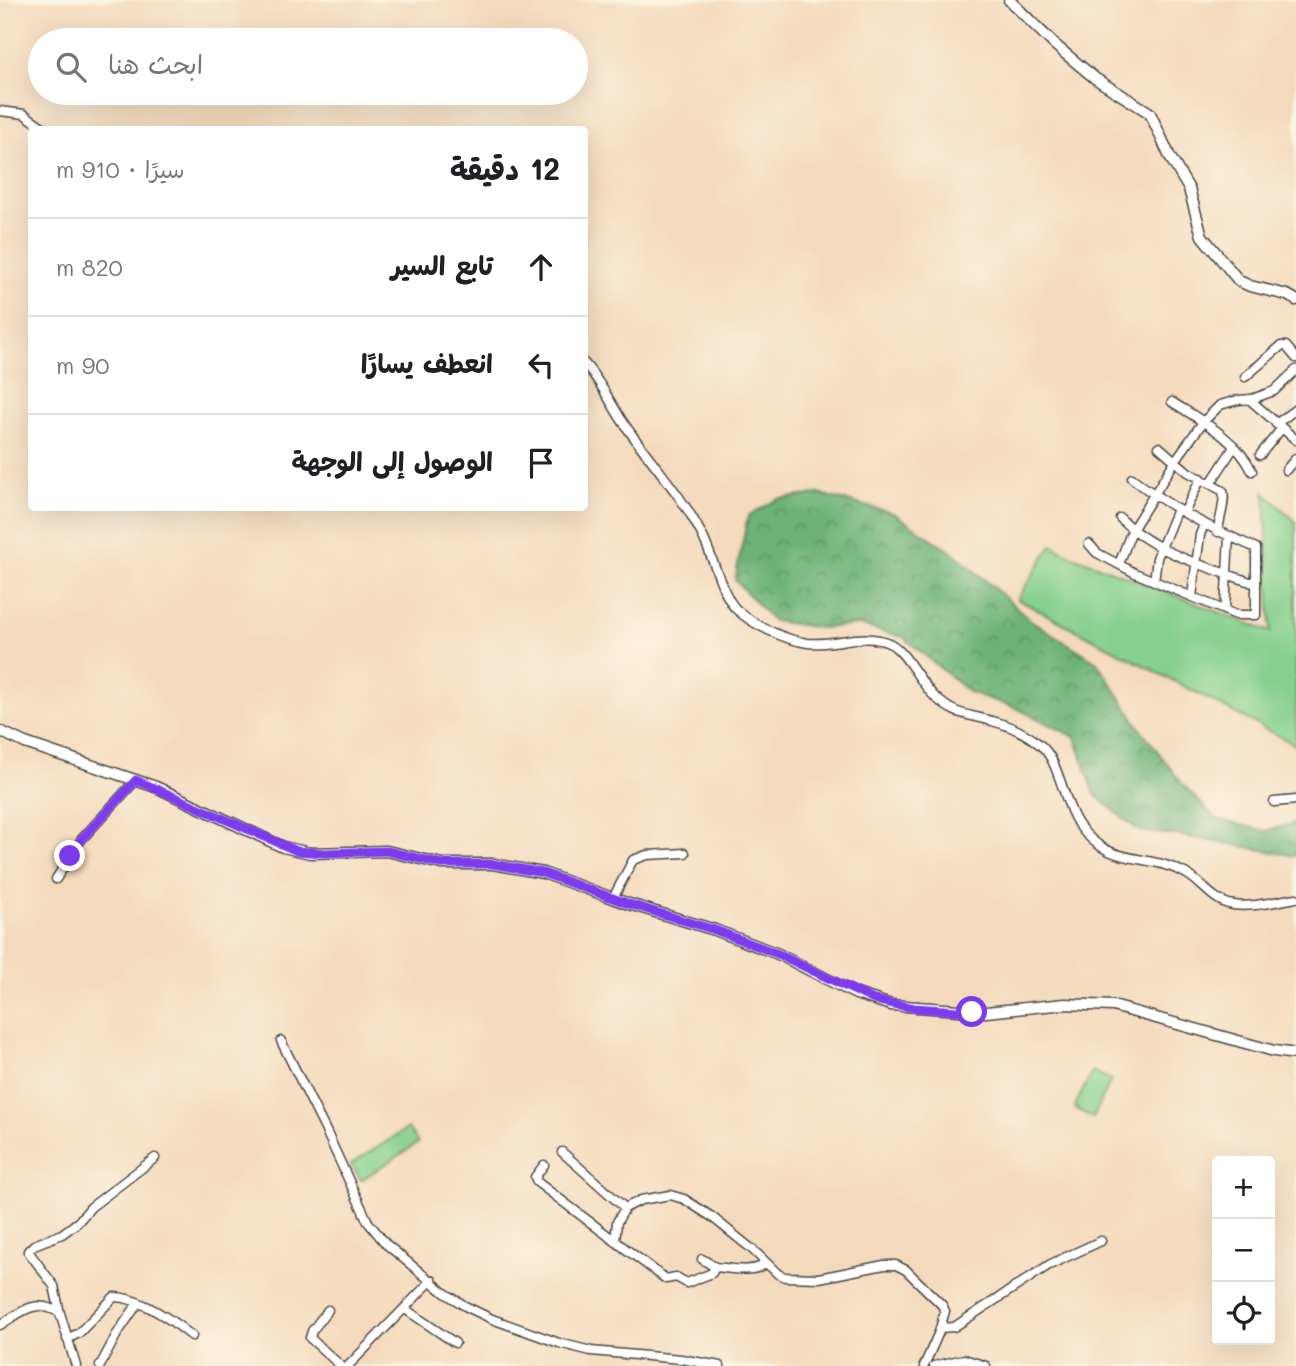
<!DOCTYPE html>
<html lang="ar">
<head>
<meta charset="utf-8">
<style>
	body { margin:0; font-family:Mali,"Playpen Sans Arabic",sans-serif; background:#f2f2f2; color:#202124; direction:rtl }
	.controls { position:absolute; right:21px; bottom:21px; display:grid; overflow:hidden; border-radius:7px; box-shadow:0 7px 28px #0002 }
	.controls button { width:63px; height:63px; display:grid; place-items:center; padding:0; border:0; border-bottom:2px solid #e0e0e0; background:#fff; color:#202124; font:35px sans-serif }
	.stop { position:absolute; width:21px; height:21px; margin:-16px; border:5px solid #7c3aed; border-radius:50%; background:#fff }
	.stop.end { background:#7c3aed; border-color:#fff; box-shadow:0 2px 7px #0008 }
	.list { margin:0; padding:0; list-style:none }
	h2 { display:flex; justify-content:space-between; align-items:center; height:91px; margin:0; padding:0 28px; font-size:30px }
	h2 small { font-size:23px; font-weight:400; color:#757577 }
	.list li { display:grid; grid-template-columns:46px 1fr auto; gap:21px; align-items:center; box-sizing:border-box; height:98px; padding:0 28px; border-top:2px solid #e0e0e0 }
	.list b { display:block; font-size:26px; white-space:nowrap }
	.list em { font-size:23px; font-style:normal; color:#757577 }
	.icon { flex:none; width:38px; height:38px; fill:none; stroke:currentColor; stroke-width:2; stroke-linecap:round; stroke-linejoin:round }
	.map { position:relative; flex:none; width:1296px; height:1366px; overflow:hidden; direction:ltr }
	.search { position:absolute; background:#fff; box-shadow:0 7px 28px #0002; left:28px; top:28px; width:560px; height:77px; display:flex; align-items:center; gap:18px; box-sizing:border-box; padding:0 24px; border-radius:38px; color:#757577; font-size:26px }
	.panel { position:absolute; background:#fff; box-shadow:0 7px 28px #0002; left:28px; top:126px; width:560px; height:385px; border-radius:7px; direction:rtl }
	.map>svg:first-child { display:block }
</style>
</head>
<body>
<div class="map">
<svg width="1296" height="1366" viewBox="0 0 1296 1366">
	<defs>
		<pattern id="forest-crowns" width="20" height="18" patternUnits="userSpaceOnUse" patternTransform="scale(1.75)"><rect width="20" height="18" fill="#6cb278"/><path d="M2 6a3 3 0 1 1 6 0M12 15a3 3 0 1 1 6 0" fill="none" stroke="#599163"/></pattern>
	</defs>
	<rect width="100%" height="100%" fill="#fcf5e5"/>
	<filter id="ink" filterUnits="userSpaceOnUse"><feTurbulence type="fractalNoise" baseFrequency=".0143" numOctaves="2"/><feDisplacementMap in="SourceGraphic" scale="14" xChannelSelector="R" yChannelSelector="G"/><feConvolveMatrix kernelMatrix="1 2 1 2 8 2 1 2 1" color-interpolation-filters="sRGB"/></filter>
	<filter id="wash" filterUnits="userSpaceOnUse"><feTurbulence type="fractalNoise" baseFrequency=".00686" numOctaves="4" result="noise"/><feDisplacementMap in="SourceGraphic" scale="28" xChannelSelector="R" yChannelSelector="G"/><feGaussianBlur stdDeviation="1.57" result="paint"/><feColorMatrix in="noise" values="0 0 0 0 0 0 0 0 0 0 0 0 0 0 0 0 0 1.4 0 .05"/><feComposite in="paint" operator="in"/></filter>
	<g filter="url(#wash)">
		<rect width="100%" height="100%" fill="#f4dabc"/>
		<!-- grass -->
		<path fill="#85d08d" stroke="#587e5c" stroke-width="2" d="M1265 493 1296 522V745L1017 599 1052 545 1073 556 1271 632Z
			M1092 1071 1111 1080 1093 1118 1074 1108Z
			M408 1128 418 1143 361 1180 351 1164Z"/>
		<!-- forest -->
		<path fill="url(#forest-crowns)" stroke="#4c6e52" stroke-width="2" d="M819 494 893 513 955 554 1032 621 1097 662 1140 728 1184 786 1216 819 1265 831 1296 823V856L1184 836 1139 831 1095 795 1075 737 1016 708 969 692 903 637 858 625 821 628 773 621 735 580 748 516 778 499Z"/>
	</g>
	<g filter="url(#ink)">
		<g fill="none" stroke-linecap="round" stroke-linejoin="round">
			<defs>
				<path id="minor" d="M0 111 24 114 47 130
					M584 363C601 381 611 405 625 425 650 461 681 494 701 533 711 551 723 597 736 609 753 625 785 640 808 643 836 646 863 631 891 644 906 652 920 683 935 697 957 717 966 713 992 721 1008 725 1026 733 1039 744 1059 758 1063 802 1078 824 1110 869 1144 851 1185 873 1202 882 1213 902 1233 905 1253 908 1276 901 1296 898
					M1245 377 1281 346H1286L1296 358
					M1249 399 1296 440
					M1172 402C1200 420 1237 439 1252 471
					M1276 424 1296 409
					M1159 447 1188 472 1223 491C1226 503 1219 518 1218 532
					M1260 455 1282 428
					M1286 470 1296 458
					M1210 484 1234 447
					M1184 513 1201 478
					M1120 518C1155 554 1211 568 1256 584
					M1089 544 1097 553 1135 573 1236 615H1256V548C1212 529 1170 508 1132 478
					M1119 564 1132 530 1175 461 1203 422 1220 405 1238 400 1252 399 1274 391 1296 370
					M1154 581 1157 558 1177 509
					M1192 597 1200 535 1204 524
					M1225 610 1229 536
					M1274 802 1296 800
					M56 879 81 840 136 780
					M613 898 633 860 647 855 685 853
					M281 1041 326 1131 368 1222 386 1244 445 1293 465 1306 492 1319 559 1343 591 1351 681 1359 720 1366
					M562 1152 625 1208
					M544 1165 535 1177 537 1182 615 1241 617 1222 625 1208 641 1200 670 1195 684 1199 712 1217 753 1250 778 1274 785 1277 819 1278 884 1265H896L906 1270 942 1305 945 1311 939 1332 924 1366
					M615 1241 666 1279 676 1277 687 1283 712 1273 715 1267C729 1268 755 1274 766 1263
					M702 1259 715 1267
					M405 1309 455 1343
					M328 1310 312 1331 310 1338 341 1366
					M0 1325C24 1311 33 1298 60 1313
					M940 1328 954 1327 1049 1265 1101 1241
					M67 1339 79 1333 114 1297C139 1297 173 1321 192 1336
					M76 1366 60 1313 54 1286 28 1251 34 1245 62 1234 78 1222 91 1207 155 1158
					M100 1366 117 1334 138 1303
					M348 1366 432 1280
					M934 1366 964 1359 986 1366"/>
				<path id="tertiary" d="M1009 0 1055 45 1096 79 1150 113 1170 157 1189 189 1202 236 1239 281 1250 286 1287 295 1296 300
					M0 731 25 743 156 787 283 847 310 853 387 851 442 864H493L543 873 629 904 715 930 778 954 856 994 891 1005 986 1012 1065 1004 1113 1006 1274 1051 1296 1054"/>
			</defs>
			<!-- minor casing -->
			<use href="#minor" stroke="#494541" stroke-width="11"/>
			<!-- tertiary casing -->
			<use href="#tertiary" stroke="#494541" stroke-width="13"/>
			<!-- minor -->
			<use href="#minor" stroke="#fff" stroke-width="8"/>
			<!-- tertiary -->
			<use href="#tertiary" stroke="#fff" stroke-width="10"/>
		</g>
	</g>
	<g fill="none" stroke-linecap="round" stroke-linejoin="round" filter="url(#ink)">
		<!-- route -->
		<path stroke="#7c3aed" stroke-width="9" d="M70 856 81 840 136 780 297 851 324 853 387 851 442 864H493L543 873 629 904 715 930 778 954 874 1000 914 1008 972 1012"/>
	</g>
</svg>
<div class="controls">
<button>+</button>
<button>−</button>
<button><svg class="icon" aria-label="locate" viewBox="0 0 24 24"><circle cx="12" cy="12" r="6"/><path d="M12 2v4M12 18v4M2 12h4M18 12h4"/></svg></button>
</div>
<div class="stop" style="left:972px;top:1012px"></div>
<div class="stop end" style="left:70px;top:856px"></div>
<div class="search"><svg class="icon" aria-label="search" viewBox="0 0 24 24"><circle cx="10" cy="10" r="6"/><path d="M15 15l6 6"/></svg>ابحث هنا</div>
<section class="panel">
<h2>12 دقيقة<small>سيرًا · 910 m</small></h2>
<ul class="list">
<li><svg class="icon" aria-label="ahead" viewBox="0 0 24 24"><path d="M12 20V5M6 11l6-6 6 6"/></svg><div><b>تابع السير</b></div><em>820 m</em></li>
<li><svg class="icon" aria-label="left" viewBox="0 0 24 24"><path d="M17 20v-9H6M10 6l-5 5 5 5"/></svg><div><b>انعطف يسارًا</b></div><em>90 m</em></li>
<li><svg class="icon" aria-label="arrive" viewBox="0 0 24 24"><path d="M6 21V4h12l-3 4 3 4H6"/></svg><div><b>الوصول إلى الوجهة</b></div></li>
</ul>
</section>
</div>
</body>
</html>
